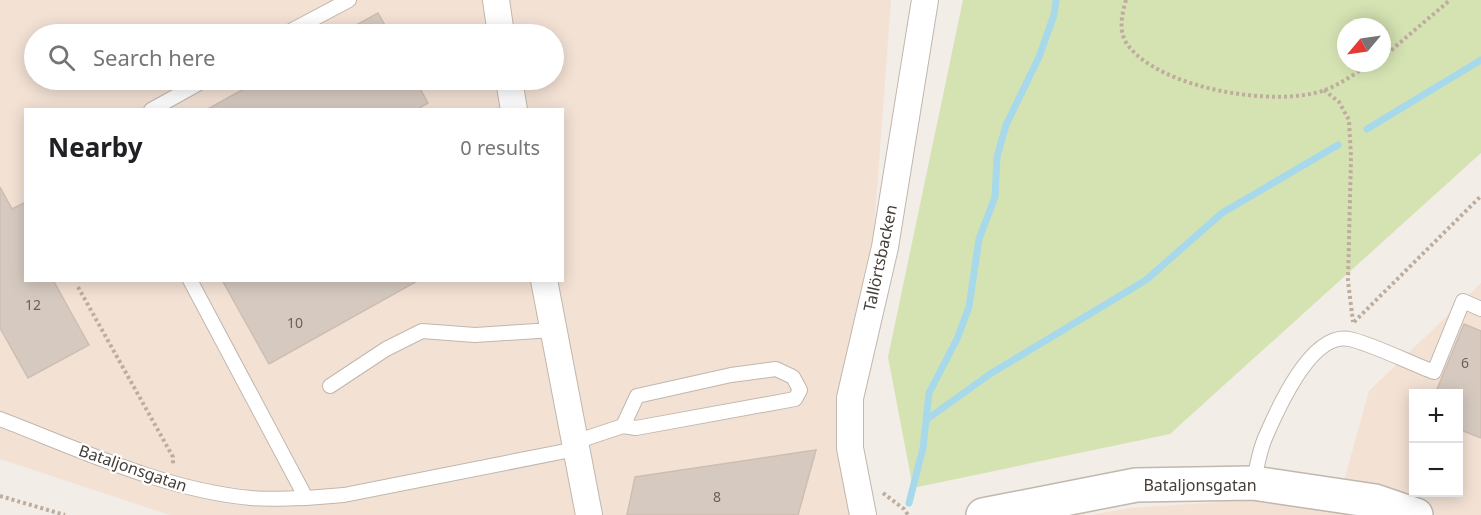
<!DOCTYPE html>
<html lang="en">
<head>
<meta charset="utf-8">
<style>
	body { margin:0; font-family:"Noto Sans",sans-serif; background:#f6f6f6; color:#202124 }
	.controls { position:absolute; right:18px; bottom:18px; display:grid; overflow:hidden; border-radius:0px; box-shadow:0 3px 15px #0003 }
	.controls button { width:54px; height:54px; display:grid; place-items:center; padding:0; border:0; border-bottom:2px solid #e0e0e0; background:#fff; color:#202124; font:30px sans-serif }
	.compass { position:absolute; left:1337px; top:18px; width:54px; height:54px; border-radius:50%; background:#fff; box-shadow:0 3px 15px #0003; rotate:241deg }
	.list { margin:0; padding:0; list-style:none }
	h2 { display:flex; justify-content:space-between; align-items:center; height:78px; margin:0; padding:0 24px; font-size:26px }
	h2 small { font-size:20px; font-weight:400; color:#757577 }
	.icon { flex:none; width:33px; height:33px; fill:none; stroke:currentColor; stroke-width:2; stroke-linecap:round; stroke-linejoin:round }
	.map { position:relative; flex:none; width:1481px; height:515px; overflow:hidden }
	.search { position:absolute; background:#fff; box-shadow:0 3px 15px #0003; left:24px; top:24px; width:540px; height:66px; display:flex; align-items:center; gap:15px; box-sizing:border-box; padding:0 21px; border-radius:33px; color:#757577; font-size:22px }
	.panel { position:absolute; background:#fff; box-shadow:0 3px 15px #0003; left:24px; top:108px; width:540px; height:174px; border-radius:0px }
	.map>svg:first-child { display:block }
</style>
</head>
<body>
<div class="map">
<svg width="1481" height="515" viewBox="0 0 1481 515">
	<rect width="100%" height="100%" fill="#f2ede7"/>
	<!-- commercial -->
	<path fill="#f3e1d4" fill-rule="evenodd" d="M0 0H891L874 230 845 359 836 414 851 515H170L0 459ZM34 34H554V80H34ZM26 110H562V280H26Z
		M1481 283V515H1092L1130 508 1254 500 1335 513 1369 391ZM1414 394H1458V492H1414Z"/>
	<!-- green -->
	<path fill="#d5e3b3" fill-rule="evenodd" d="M963 0H1481V153L1170 434 913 488 888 357ZM1346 27H1382V63H1346Z"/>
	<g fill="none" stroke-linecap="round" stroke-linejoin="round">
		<!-- stream -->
		<path stroke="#a8d9eb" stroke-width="7" d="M1367 129 1481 60
			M926 420 990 374 1146 280 1222 213 1338 145
			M909 503 923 448 929 393 957 339 969 307 979 239 995 197 997 157 1006 125 1039 57 1054 15 1056 0"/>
	</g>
	<!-- building -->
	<path fill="#d6cac0" stroke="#cdbeb1" stroke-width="1.5" d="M378 13 390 34H340Z
		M260 80H415L428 103 416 110H206Z
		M0 187 12 209 26 202V280H53L89 345 28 378 0 328Z
		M222 280H419L269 364Z
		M1464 324 1481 331V438L1458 429V394H1435Z
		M816 450 798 515H627L635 477Z"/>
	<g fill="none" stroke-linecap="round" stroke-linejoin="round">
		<defs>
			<path id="service" d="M285 34 349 0
				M151 110 205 80
				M190 280 306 498 344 495 576 449
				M330 386 386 349 422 331 475 335 553 330
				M0 419C81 450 164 490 251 498 269 500 288 498 306 498
				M575 442 623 426 637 396 731 375 776 369 793 377 800 390 795 399 636 428 623 426
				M1253 483C1257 468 1259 452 1265 438 1277 410 1311 332 1349 339 1370 343 1412 364 1434 372L1463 301 1481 309"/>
			<path id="minor" d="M496 0 501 34
				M509 80 514 110
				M544 280 589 515
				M863 515 850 448V398L885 247 925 0"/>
			<path id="tertiary" d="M983 515 1136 485 1253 483 1375 501 1416 515"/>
		</defs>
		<!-- service casing -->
		<use href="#service" stroke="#c0b7ad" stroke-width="16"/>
		<!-- minor casing -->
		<use href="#minor" stroke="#c0b7ad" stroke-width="28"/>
		<!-- tertiary casing -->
		<use href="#tertiary" stroke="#c0b7ad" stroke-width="36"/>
		<!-- path -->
		<path stroke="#bead9d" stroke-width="4" stroke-dasharray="3 3" stroke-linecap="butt" d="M1126 0C1122 14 1118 31 1127 44 1159 89 1276 108 1325 90 1341 84 1357 72 1372 63
			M1382 58 1450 0
			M1324 90 1339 102 1349 120 1351 157 1348 281 1353 322
			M78 287 173 457V465
			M1354 322 1481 196
			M883 493 904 509 908 515
			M0 496 65 515"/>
		<!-- service -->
		<use href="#service" stroke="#fff" stroke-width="14"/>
		<!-- minor -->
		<use href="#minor" stroke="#fff" stroke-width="26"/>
		<!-- tertiary -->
		<use href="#tertiary" stroke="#fff" stroke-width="33"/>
	</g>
	<g text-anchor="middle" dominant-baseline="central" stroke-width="4.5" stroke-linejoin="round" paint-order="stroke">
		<!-- number labels -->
		<g font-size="14" fill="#696059">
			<text x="33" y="304">12</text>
			<text x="295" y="322">10</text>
			<text x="1465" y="362">6</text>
			<text x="717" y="496">8</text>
		</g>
		<!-- street labels -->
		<g font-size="16" fill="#453d37" stroke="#fff">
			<text transform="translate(880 258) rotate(-78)">Tallörtsbacken</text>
			<text transform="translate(133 468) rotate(19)">Bataljonsgatan</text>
			<text x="1200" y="485">Bataljonsgatan</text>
		</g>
	</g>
</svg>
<div class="controls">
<button>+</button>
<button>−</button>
</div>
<svg class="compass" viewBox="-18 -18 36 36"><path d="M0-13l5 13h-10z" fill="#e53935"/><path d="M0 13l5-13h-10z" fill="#757577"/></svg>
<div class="search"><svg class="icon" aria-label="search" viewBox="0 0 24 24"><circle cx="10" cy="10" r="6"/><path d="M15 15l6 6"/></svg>Search here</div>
<section class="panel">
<h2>Nearby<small>0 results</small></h2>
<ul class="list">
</ul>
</section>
</div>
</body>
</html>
